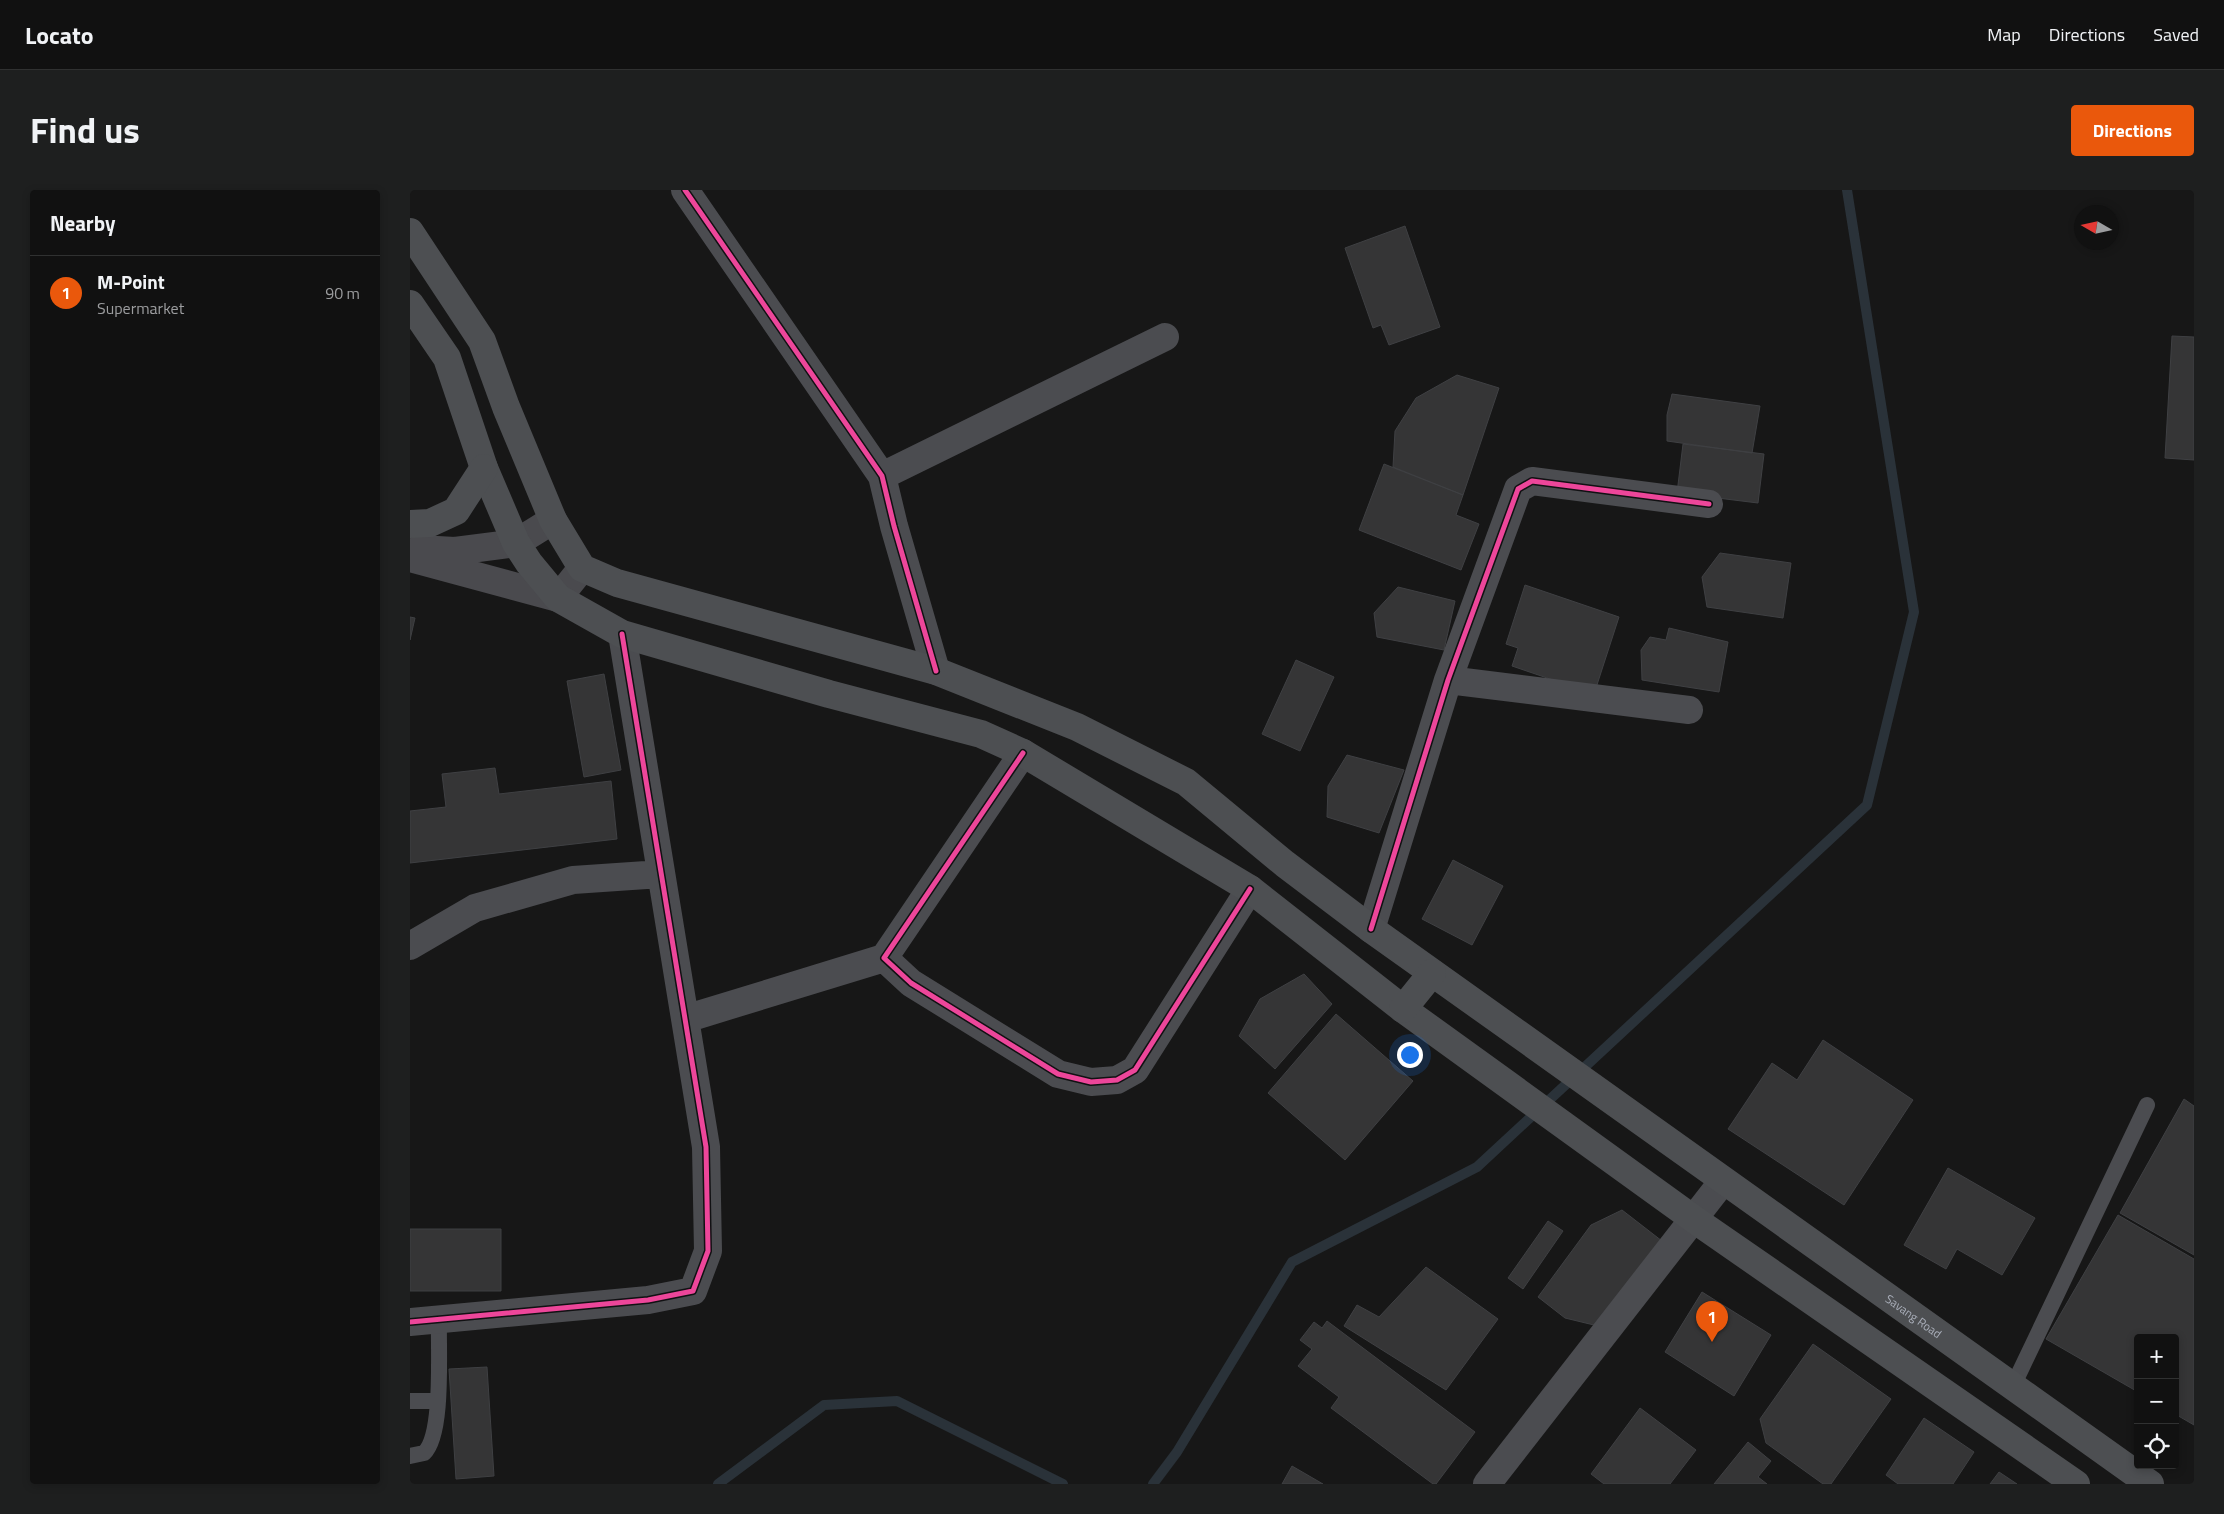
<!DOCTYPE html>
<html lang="en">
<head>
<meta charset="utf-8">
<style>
	body { margin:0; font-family:"Titillium Web",sans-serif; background:#1e1f1f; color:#f1f3f6 }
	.controls { position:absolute; right:15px; bottom:15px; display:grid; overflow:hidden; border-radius:5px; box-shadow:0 2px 8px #0003 }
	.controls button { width:45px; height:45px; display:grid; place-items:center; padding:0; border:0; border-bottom:1px solid #303131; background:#111; color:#f1f3f6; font:25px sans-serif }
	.compass { position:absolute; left:1664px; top:15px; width:45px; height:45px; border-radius:50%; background:#111; box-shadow:0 2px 8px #0003; rotate:279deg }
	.you { position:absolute; left:999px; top:864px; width:18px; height:18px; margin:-12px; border:4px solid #fff; border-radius:50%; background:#1a73e8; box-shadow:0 0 0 8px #1a73e833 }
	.badge { display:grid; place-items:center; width:32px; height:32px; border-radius:50%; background:#ea580c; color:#fff; font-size:16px; font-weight:700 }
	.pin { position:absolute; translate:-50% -41px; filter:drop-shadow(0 1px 2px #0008) }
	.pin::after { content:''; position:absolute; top:26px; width:18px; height:15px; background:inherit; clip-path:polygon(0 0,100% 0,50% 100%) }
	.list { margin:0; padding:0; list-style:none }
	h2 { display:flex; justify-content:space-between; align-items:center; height:65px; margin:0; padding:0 20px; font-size:21px }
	h2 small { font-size:16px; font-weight:400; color:#9c9d9f }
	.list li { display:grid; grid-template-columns:32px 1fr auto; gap:15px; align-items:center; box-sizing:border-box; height:75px; padding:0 20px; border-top:1px solid #303131 }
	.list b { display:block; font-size:19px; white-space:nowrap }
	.list p { margin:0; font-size:16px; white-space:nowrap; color:#9c9d9f }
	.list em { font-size:16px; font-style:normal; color:#9c9d9f }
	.icon { flex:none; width:28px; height:28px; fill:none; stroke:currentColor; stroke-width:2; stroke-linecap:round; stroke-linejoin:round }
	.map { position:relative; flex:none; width:1784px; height:1294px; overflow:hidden; border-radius:5px }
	header { display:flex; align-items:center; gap:30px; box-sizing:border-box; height:70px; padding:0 25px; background:#111; border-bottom:1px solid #303131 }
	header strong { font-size:24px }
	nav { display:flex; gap:28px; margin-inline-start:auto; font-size:18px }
	.intro { display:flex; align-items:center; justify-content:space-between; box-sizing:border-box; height:120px; padding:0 30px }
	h1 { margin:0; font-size:35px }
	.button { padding:12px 22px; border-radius:5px; background:#ea580c; color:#fff; font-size:18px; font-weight:700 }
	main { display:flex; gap:30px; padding:0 30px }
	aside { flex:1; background:#111; border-radius:5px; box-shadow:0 2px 8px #0003 }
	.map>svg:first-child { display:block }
</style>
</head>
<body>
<header>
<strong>Locato</strong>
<nav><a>Map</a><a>Directions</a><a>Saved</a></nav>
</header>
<div class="intro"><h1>Find us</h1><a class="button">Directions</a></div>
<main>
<aside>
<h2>Nearby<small></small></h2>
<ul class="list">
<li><span class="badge">1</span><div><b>M-Point</b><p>Supermarket</p></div><em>90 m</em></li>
</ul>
</aside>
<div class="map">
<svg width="1784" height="1294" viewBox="0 0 1784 1294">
	<rect width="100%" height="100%" fill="#171717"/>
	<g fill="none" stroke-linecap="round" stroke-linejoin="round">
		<!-- stream -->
		<path stroke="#2a3239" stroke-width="10" d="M308 1294 414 1215 487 1211 653 1294
			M743 1294 767 1262 882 1072 1067 977 1457 615 1504 422 1437 0"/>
	</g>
	<!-- building -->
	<path fill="#353536" stroke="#3f4043" d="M995 36 1030 137 979 155 971 135 963 138 935 58Z
		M1762 146 1784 147V270L1755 268Z
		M1047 185 1089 198 1053 305 983 277 985 241 1006 208Z
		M1262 204 1350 216 1342 263 1257 251V225Z
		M1273 254 1354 264 1348 313 1267 303Z
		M974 274 1053 305 1046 325 1069 334 1051 380 949 340Z
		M1310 363 1381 373 1373 428 1297 417 1292 387Z
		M1115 395 1209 427 1184 504 1102 476 1108 458 1096 454Z
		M988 397 1045 411 1034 460 967 447 964 423Z
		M0 427 5 428 0 450Z
		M1259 438 1318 452 1309 502 1232 490 1231 460 1240 447 1256 450Z
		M886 470 924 487 890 561 852 544Z
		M194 484 211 580 174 587 157 491Z
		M937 565 994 580 969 643 917 627 918 596Z
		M85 578 89 604 201 591 207 649 0 673V621L36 617 32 584Z
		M1043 670 1093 696 1062 755 1012 729Z
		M894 784 922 814 865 879 829 846 850 809Z
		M926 824 1003 891 935 970 858 903Z
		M1413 850 1503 910 1434 1015 1318 939 1362 873 1387 890Z
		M1774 909 1784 916V1065L1710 1023Z
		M1538 978 1625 1028 1592 1085 1547 1059 1536 1079 1494 1055Z
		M1212 1020 1252 1051 1188 1136 1155 1128 1128 1107 1181 1035Z
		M1708 1025 1784 1069V1235L1765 1224V1148H1728V1202L1636 1149Z
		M1138 1031 1153 1041 1113 1099 1098 1088Z
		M0 1039H91V1101H0Z
		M1016 1077 1088 1129 1036 1200 934 1136 947 1115 969 1127Z
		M1292 1102 1361 1145 1324 1206 1255 1162Z
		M917 1131 1065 1242 1026 1294H1023L921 1218 929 1207 888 1176 902 1159 890 1150 904 1132 912 1138Z
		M1403 1154 1481 1209 1421 1294H1413L1356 1253 1350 1229Z
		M77 1177 84 1286 46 1289 39 1179Z
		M1230 1218 1286 1260 1260 1294H1194L1181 1284Z
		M1514 1228 1564 1262 1543 1294H1488L1476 1285Z
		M1338 1252 1361 1271 1348 1287 1357 1294H1304Z
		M882 1276 913 1294H872Z
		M1589 1282 1607 1294H1580Z"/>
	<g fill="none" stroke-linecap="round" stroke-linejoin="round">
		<!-- lane -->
		<path stroke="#4b4c50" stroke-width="16" d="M1603 1196 1737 915
			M0 1211H28
			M0 1266 14 1263C34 1245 28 1158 29 1129"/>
		<!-- street -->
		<path stroke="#4b4c50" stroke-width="28" d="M275 0 472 286 484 336 526 481
			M472 286 755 147
			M1038 490 1279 520
			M613 563 474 768 501 793 648 884 681 892 707 890 725 880 840 699
			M961 739 1038 490 1108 299 1122 291 1299 314
			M0 756 65 718 163 690 251 684
			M275 829 474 768
			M0 1132 238 1110 283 1101 298 1061 296 957 212 444
			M1077 1294 1313 991"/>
		<!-- secondary -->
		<path stroke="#4a4a4e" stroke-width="28" d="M9 359 45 361 106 353 143 330
			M0 368 148 408 172 378"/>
		<!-- primary -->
		<g stroke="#4d4f52" stroke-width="28">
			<path id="s1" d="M0 42 72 151 96 217 143 330 172 378 207 393 526 481 667 537 776 592 875 674 961 739 1740 1294"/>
			<path d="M0 114 37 168 74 278 106 353 119 373 148 408 212 444 419 504 571 544 613 563 840 699 993 819 1285 1030 1666 1294"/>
			<path d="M0 334 20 333 46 321 74 278"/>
			<path d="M993 819 1022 783"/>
		</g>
		<defs>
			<path id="cycleway" d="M275 0 472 286 484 336 526 481
				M613 563 474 768 501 793 648 884 681 892 707 890 725 880 840 699
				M961 739 1038 490 1108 299 1122 291 1299 314
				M0 1132 238 1110 283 1101 298 1061 296 957 212 444"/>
		</defs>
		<!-- cycleway casing -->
		<use href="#cycleway" stroke="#111113" stroke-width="8"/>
		<!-- cycleway -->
		<use href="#cycleway" stroke="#ed469a" stroke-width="5"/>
	</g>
	<g text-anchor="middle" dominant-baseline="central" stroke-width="4" stroke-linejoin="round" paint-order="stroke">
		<!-- street labels -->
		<g font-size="12" fill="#a8adb8" stroke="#111113">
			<text stroke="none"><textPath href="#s1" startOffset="1925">Savang Road</textPath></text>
		</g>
	</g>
</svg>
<div class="controls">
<button>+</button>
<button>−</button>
<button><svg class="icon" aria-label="locate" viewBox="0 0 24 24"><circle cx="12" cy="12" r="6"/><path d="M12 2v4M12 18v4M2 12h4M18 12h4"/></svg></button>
</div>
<svg class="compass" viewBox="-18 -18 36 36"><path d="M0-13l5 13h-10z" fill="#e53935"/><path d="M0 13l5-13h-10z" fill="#9c9d9f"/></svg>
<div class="you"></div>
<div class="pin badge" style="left:1302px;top:1152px">1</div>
</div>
</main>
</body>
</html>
